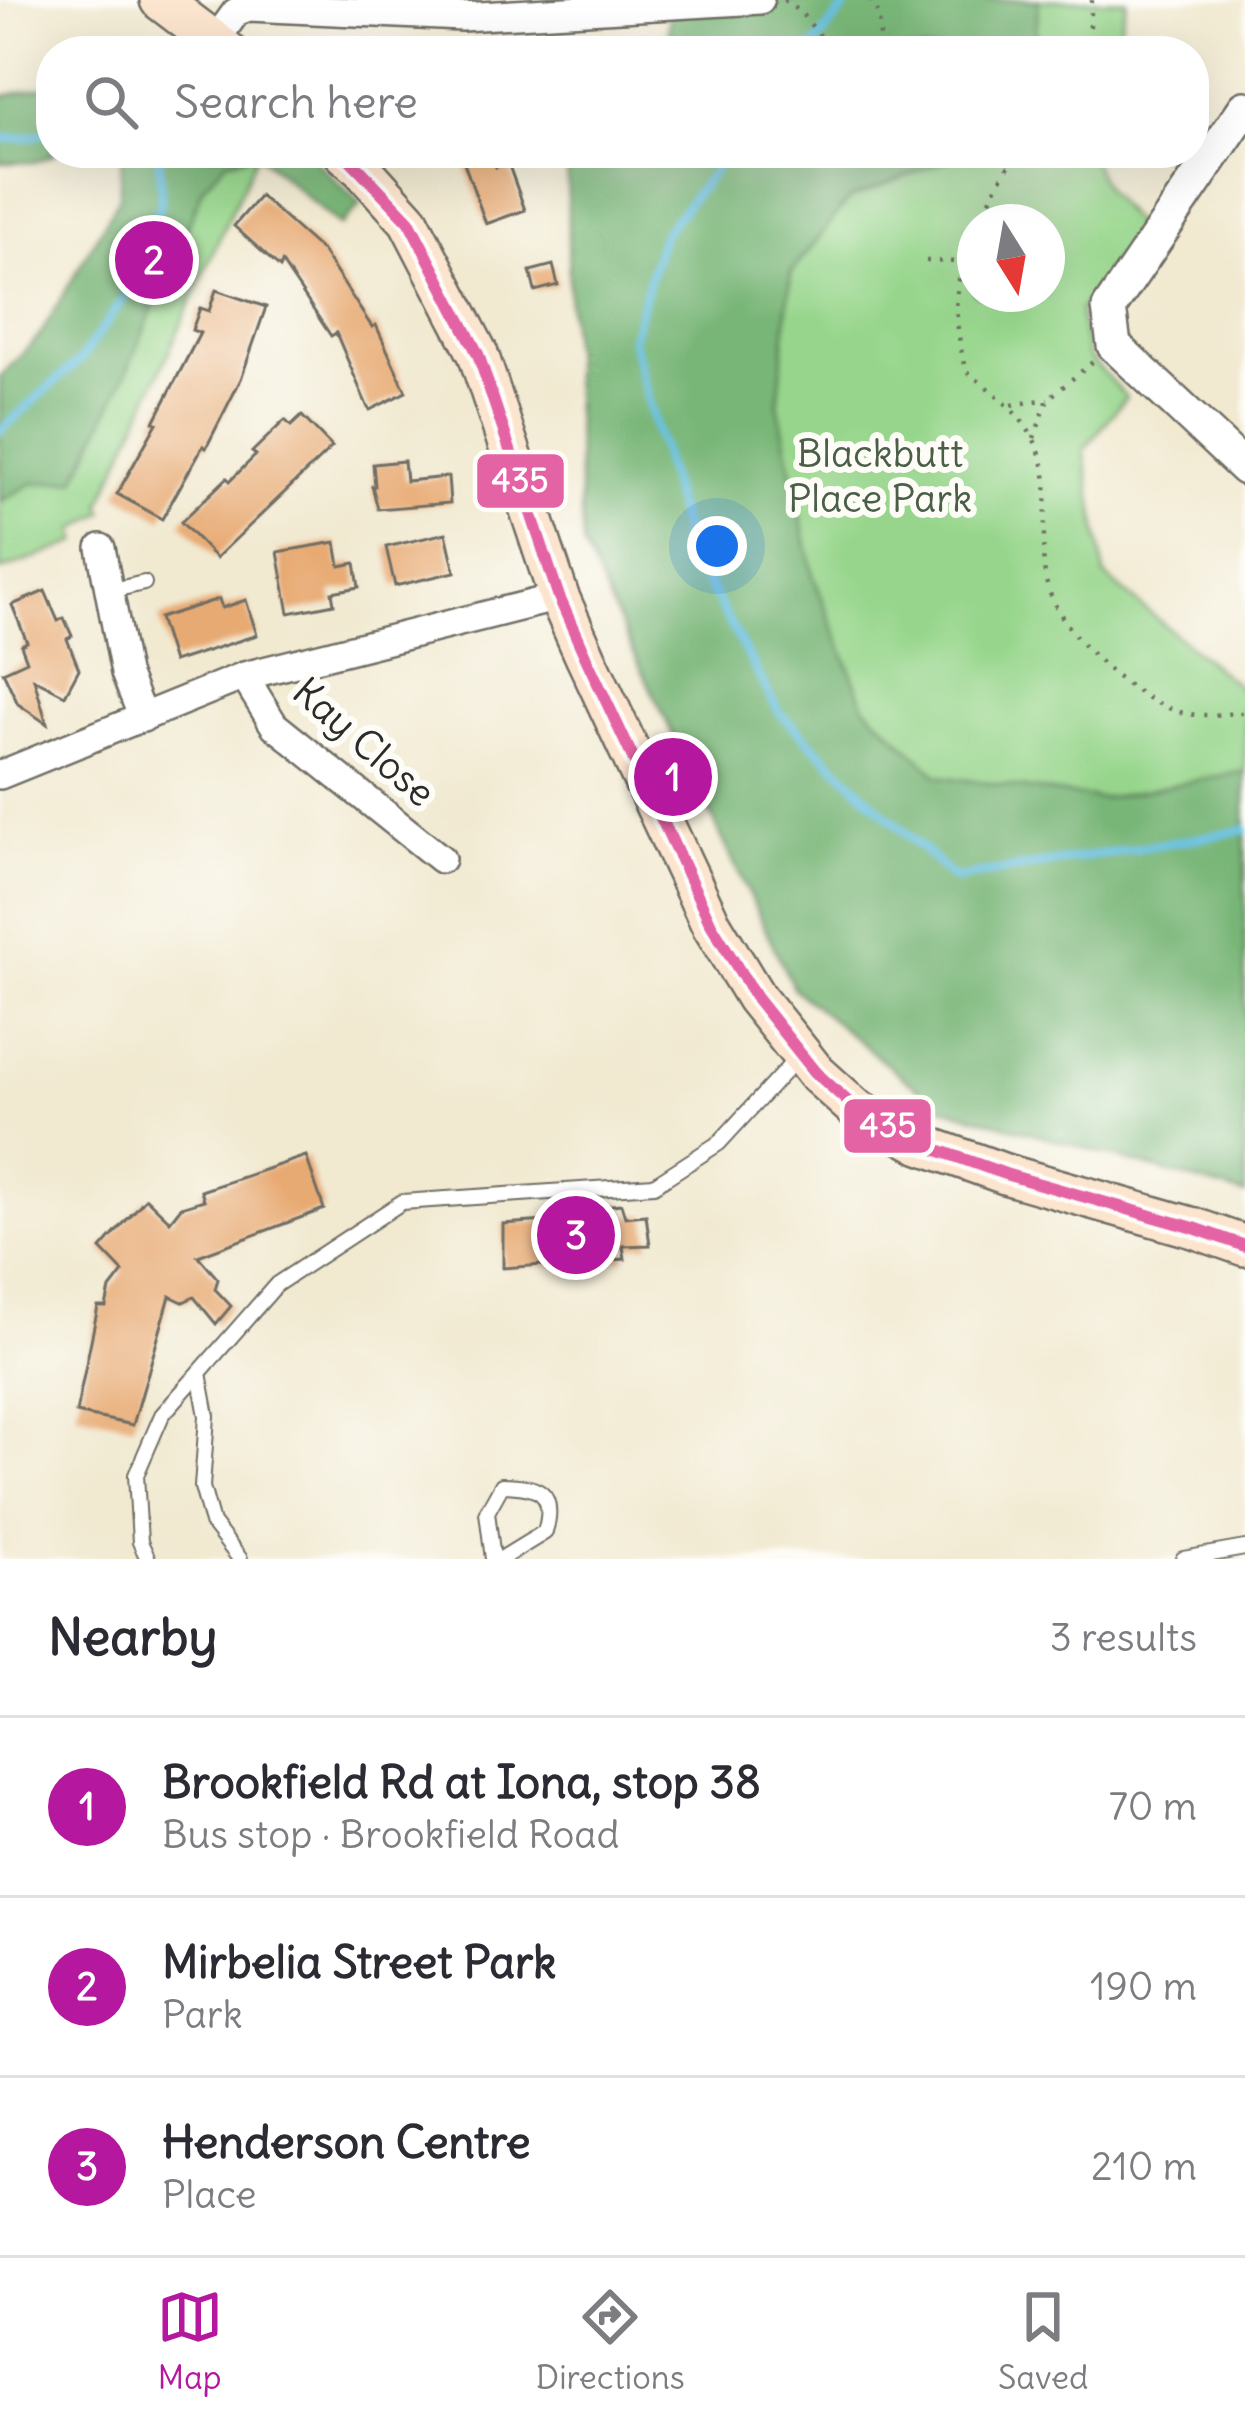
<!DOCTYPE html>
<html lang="en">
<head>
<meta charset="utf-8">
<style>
	body { margin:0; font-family:Delius,sans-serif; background:#f7f7f7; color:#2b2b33 }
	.compass { position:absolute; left:957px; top:204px; width:108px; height:108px; border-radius:50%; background:#fff; box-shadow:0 12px 48px #0002; rotate:169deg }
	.you { position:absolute; left:717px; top:546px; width:42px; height:42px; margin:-30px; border:9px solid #fff; border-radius:50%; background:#1a73e8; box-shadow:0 0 0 18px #1a73e833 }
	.badge { display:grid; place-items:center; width:78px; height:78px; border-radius:50%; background:#b5179e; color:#fff; font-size:39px; font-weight:700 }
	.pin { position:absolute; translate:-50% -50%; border:6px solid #fff; box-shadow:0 3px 12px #0006 }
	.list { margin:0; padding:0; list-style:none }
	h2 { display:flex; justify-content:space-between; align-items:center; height:156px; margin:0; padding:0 48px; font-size:51px }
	h2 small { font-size:39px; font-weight:400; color:#7c7c81 }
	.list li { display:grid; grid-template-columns:78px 1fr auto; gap:36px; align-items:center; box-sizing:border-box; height:180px; padding:0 48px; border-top:3px solid #e1e1e2 }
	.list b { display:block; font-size:45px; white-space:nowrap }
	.list p { margin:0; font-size:39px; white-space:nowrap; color:#7c7c81 }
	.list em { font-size:39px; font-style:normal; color:#7c7c81 }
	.icon { flex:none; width:66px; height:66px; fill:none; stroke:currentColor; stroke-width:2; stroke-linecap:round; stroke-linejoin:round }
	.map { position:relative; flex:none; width:1245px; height:1559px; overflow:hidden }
	.search { position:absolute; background:#fff; box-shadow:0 12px 48px #0002; left:36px; right:36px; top:36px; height:132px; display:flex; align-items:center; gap:30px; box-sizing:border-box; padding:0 42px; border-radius:48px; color:#7c7c81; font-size:45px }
	.sheet { height:696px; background:#fff }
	nav { display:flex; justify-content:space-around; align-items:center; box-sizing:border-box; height:168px; border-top:3px solid #e1e1e2; background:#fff; font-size:33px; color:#7c7c81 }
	nav a { display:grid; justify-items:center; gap:6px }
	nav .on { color:#b5179e }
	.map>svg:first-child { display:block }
</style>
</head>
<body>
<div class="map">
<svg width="1245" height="1559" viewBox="0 0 1245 1559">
	<rect width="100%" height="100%" fill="#fdfcf7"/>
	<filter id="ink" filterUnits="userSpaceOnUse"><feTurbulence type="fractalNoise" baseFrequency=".00833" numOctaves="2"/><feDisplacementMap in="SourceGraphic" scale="24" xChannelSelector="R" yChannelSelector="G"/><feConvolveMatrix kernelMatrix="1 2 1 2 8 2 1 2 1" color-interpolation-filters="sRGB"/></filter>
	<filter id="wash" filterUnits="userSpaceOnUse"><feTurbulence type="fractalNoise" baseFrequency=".004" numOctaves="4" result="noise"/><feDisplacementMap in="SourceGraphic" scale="48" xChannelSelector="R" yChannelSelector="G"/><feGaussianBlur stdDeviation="2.7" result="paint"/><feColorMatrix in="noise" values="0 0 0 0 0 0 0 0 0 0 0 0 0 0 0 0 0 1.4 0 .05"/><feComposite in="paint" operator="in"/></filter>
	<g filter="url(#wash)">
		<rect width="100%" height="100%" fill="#f1e9d0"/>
		<!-- green -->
		<path fill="#96d58b" stroke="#60805b" stroke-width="3" fill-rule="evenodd" d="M851 0H1127L1114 51H810Z
			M152 153 257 154 101 504 104 512 75 530 78 542 0 571V395L44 366Z
			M728 153H1089L1105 189 1141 231 1079 311 1088 356 1126 397 1084 450 1105 576 1245 692V830L954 879 779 712ZM975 222H1047V294H975Z"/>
		<!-- forest -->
		<path fill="#78b677" stroke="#527051" stroke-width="3" d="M669 0H1039L1034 51H566L565 46 669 43Z
			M51 85V153H58L35 162 0 163V97Z
			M122 153H307L361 204 340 226 257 154 226 161 204 186 125 376 76 480 31 484 0 502V377L41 334 119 198Z
			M567 153H965L849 199 791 273 778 404 813 575 864 705 938 776 1101 799 1245 771V1195L939 1106 794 989 583 546 569 309Z"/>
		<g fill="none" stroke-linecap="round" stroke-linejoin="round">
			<!-- stream -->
			<path stroke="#67c1e5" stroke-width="8" d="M810 51 851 0
				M0 139 30 137 51 131
				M728 153 662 235 632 339 687 547 779 712 954 879 1245 830
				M0 431 81 359 130 289 161 202 159 153"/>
		</g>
		<g id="blocks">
			<!-- building -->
			<path fill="#e8aa73" d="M482 153H491L496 167 508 163 525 210 486 224 463 160Z
				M260 196 322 251 372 327 376 325 406 392 370 410 368 408 336 333 331 336 282 263 280 268 234 226Z
				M553 265 558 285 535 291 530 271Z
				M216 290 266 307 241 379 206 448 203 446 162 519 117 494 157 423 154 422 200 333 192 330 200 308 209 311Z
				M302 416 332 447 216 558 181 522 227 478 230 481 256 455 252 452 285 420 291 426Z
				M404 461 406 481 448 477 450 503 378 509 372 486H375L373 464Z
				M446 533 455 572 395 586 386 547Z
				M336 542 340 566 355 563 359 587 332 592 334 604 289 613 278 552Z
				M45 591 58 621 64 618 72 636 67 639 79 669 65 695 34 679 47 724 18 704 3 672 27 661 21 645 27 642 12 605Z
				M219 599 222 608 246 600 257 635 173 662 159 618Z
				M306 1156 324 1209 198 1256 218 1279 215 1289 231 1306 216 1324 194 1297 183 1302 170 1296 133 1425 76 1413 98 1307H106L110 1289 123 1272 101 1249 146 1198 170 1221 181 1207 204 1200 201 1191Z
				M621 1204 625 1217 646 1215 650 1245 623 1246 625 1259 503 1268V1224L561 1220 559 1211Z"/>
		</g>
	</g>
	<g filter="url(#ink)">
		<use href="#blocks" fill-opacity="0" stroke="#706e65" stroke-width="3"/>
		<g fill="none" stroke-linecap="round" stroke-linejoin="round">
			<defs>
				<path id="service" d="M109 591 144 583
					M199 1373 207 1416 202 1487 212 1523 240 1559
					M148 1559 140 1542 136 1475 162 1415 277 1284 402 1202 654 1185 719 1143 797 1058
					M493 1559 487 1512 502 1485C537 1486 557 1491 545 1532L501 1559
					M1183 1559 1245 1548"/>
				<path id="minor" d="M215 41 236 12 249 7 462 17 760 0
					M101 548 125 673 143 718
					M244 676 274 725 441 859
					M0 775 244 676 559 597"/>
				<path id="tertiary" d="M1245 108 1109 308 1114 345 1245 468"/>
				<path id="secondary" d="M160 0 227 51
					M344 153 362 169 409 221 478 354 559 597 586 658 711 924 756 998 801 1054 815 1072 855 1108 921 1144 1005 1174 1194 1228 1245 1246"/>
			</defs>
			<!-- service casing -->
			<use href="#service" stroke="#706e65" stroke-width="18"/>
			<!-- minor casing -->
			<use href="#minor" stroke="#706e65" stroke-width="32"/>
			<!-- tertiary casing -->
			<use href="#tertiary" stroke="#706e65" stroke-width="38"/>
			<!-- secondary casing -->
			<use href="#secondary" stroke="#706e65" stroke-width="44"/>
			<!-- path -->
			<path stroke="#706e65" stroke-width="4.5" stroke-dasharray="3 9" stroke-linecap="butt" d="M784 0 801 13 833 51
				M870 0C884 15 877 33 882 51
				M1088 51 1092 0
				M980 222 997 185 1017 153
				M975 233C950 288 954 313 965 370 991 391 1020 411 1035 442 1059 492 1036 532 1046 580 1057 633 1136 705 1189 714 1207 717 1227 713 1245 713
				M926 261 962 262
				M1012 405 1048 399
				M1034 438 1048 399 1095 360"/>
			<!-- service -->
			<use href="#service" stroke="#fff" stroke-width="14"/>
			<!-- minor -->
			<use href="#minor" stroke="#fff" stroke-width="27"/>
			<!-- tertiary -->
			<use href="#tertiary" stroke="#fff" stroke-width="33"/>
			<!-- secondary -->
			<use href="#secondary" stroke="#fce5cf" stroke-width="39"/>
			<defs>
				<path id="bus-1" d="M344 153 409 221 478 354 559 597 586 658 711 924 756 998 815 1072 855 1108 921 1144 1005 1174 1194 1228 1245 1246"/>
			</defs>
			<!-- bus-1 casing -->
			<use href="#bus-1" stroke="#fdfcf7" stroke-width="21"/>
			<!-- bus-1 -->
			<use href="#bus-1" stroke="#e463a4" stroke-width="12"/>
		</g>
	</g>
	<g text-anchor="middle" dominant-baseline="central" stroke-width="12" stroke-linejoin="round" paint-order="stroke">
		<!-- park labels -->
		<g font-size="39" fill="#4b5e48" stroke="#fdfcf7">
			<text x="880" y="453">Blackbutt<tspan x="880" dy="45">Place Park</tspan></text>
		</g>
		<!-- street labels -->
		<g font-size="39" fill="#2b2b2b" stroke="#fdfcf7">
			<text transform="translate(364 742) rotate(41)">Kay Close</text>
		</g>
	</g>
	<g stroke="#fdfcf7" stroke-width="4.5">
		<rect x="475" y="452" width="91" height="58" rx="12" fill="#e463a4"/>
		<rect x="842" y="1097" width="91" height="58" rx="12" fill="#e463a4"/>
	</g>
	<g font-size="33" text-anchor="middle" font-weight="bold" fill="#fff">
		<text x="520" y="492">435</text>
		<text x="888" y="1137">435</text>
	</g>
</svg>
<svg class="compass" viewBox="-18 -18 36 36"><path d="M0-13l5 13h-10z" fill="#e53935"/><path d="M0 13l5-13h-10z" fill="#7c7c81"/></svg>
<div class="you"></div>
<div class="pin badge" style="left:673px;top:777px">1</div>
<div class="pin badge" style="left:154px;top:260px">2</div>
<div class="pin badge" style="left:576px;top:1235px">3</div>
<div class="search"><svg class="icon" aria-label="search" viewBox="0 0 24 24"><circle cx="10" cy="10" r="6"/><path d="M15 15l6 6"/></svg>Search here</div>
</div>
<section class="sheet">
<h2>Nearby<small>3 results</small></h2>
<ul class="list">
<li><span class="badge">1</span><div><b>Brookfield Rd at Iona, stop 38</b><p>Bus stop · Brookfield Road</p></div><em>70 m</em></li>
<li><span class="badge">2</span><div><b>Mirbelia Street Park</b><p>Park</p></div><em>190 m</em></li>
<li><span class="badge">3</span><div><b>Henderson Centre</b><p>Place</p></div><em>210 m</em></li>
</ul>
</section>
<nav>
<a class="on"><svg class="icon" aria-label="map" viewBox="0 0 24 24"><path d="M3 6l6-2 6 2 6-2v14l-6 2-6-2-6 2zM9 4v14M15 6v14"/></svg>Map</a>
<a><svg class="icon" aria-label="directions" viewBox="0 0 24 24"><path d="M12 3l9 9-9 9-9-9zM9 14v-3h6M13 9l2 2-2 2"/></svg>Directions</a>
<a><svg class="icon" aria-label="saved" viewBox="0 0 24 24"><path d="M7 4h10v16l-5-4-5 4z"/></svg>Saved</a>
</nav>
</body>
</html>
